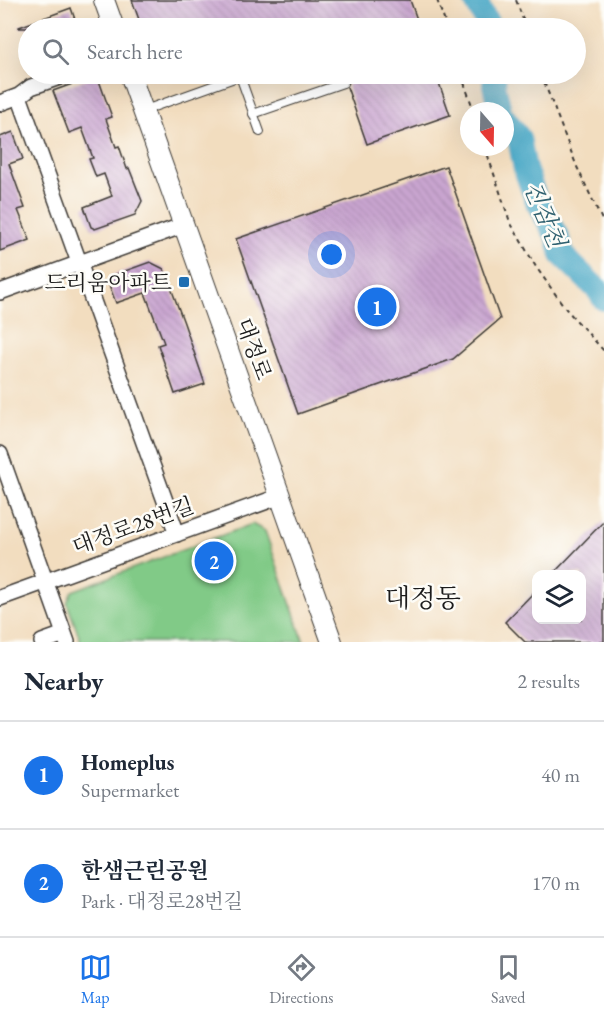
<!DOCTYPE html>
<html lang="en">
<head>
<meta charset="utf-8">
<style>
	body { margin:0; font-family:"EB Garamond","Noto Serif KR",serif; background:#f2f2f3; color:#1f2937 }
	.controls { position:absolute; right:18px; bottom:18px; display:grid; overflow:hidden; border-radius:12px; box-shadow:0 6px 24px #0002 }
	.controls button { width:54px; height:54px; display:grid; place-items:center; padding:0; border:0; border-bottom:2px solid #e0e1e3; background:#fff; color:#1f2937; font:30px sans-serif }
	.compass { position:absolute; left:460px; top:102px; width:54px; height:54px; border-radius:50%; background:#fff; box-shadow:0 6px 24px #0002; rotate:160deg }
	.you { position:absolute; left:332px; top:255px; width:21px; height:21px; margin:-15px; border:4px solid #fff; border-radius:50%; background:#1a73e8; box-shadow:0 0 0 9px #1a73e833 }
	.badge { display:grid; place-items:center; width:39px; height:39px; border-radius:50%; background:#1a73e8; color:#fff; font-size:20px; font-weight:700 }
	.pin { position:absolute; translate:-50% -50%; border:3px solid #fff; box-shadow:0 2px 6px #0006 }
	.list { margin:0; padding:0; list-style:none }
	h2 { display:flex; justify-content:space-between; align-items:center; height:78px; margin:0; padding:0 24px; font-size:26px }
	h2 small { font-size:20px; font-weight:400; color:#747a83 }
	.list li { display:grid; grid-template-columns:39px 1fr auto; gap:18px; align-items:center; box-sizing:border-box; height:108px; padding:0 24px; border-top:2px solid #e0e1e3 }
	.list b { display:block; font-size:22px; white-space:nowrap }
	.list p { margin:0; font-size:20px; white-space:nowrap; color:#747a83 }
	.list em { font-size:20px; font-style:normal; color:#747a83 }
	.icon { flex:none; width:33px; height:33px; fill:none; stroke:currentColor; stroke-width:2; stroke-linecap:round; stroke-linejoin:round }
	.map { position:relative; flex:none; width:604px; height:642px; overflow:hidden }
	.search { position:absolute; background:#fff; box-shadow:0 6px 24px #0002; left:18px; right:18px; top:18px; height:66px; display:flex; align-items:center; gap:15px; box-sizing:border-box; padding:0 21px; border-radius:33px; color:#747a83; font-size:22px }
	.sheet { height:294px; background:#fff }
	nav { display:flex; justify-content:space-around; align-items:center; box-sizing:border-box; height:84px; border-top:2px solid #e0e1e3; background:#fff; font-size:16px; color:#747a83 }
	nav a { display:grid; justify-items:center; gap:3px }
	nav .on { color:#1a73e8 }
	.map>svg:first-child { display:block }
</style>
</head>
<body>
<div class="map">
<svg width="604" height="642" viewBox="0 0 604 642">
	<defs>
		<pattern id="building-back-hatch" width="6" height="6" patternUnits="userSpaceOnUse" patternTransform="scale(1.5)"><rect width="6" height="6" fill="#c9a5d0"/><path d="M-1 5l2 2M0 0l6 6M5-1l2 2" fill="none" stroke="#ac8db2"/></pattern>
	</defs>
	<rect width="100%" height="100%" fill="#fdfcf7"/>
	<filter id="ink" filterUnits="userSpaceOnUse"><feTurbulence type="fractalNoise" baseFrequency=".0167" numOctaves="2"/><feDisplacementMap in="SourceGraphic" scale="12" xChannelSelector="R" yChannelSelector="G"/><feConvolveMatrix kernelMatrix="1 2 1 2 8 2 1 2 1" color-interpolation-filters="sRGB"/></filter>
	<filter id="wash" filterUnits="userSpaceOnUse"><feTurbulence type="fractalNoise" baseFrequency=".008" numOctaves="4" result="noise"/><feDisplacementMap in="SourceGraphic" scale="24" xChannelSelector="R" yChannelSelector="G"/><feGaussianBlur stdDeviation="1.35" result="paint"/><feColorMatrix in="noise" values="0 0 0 0 0 0 0 0 0 0 0 0 0 0 0 0 0 1.4 0 .05"/><feComposite in="paint" operator="in"/></filter>
	<g filter="url(#wash)">
		<rect width="100%" height="100%" fill="#f2ddbf"/>
		<!-- park -->
		<path fill="#81ca87" stroke="#4e7352" stroke-width="1.5" d="M252 524 265 531 304 642H81L67 603 72 591Z"/>
		<g fill="none" stroke-linecap="round" stroke-linejoin="round">
			<!-- river -->
			<path stroke="#45a6c5" stroke-width="24" d="M475 0 487 22 489 28
				M495 74 494 85 500 111
				M505 119 519 138 525 169 537 202 558 238 562 255 598 290 604 299"/>
		</g>
		<g id="blocks">
			<!-- building -->
			<path fill="url(#building-back-hatch)" d="M132 0H410L420 28H327L325 23 310 28H142Z
				M71 8 78 28H19V27Z
				M342 74H436L450 115 367 144 347 87 349 82 344 77Z
				M97 75 112 117 106 119 116 147 119 146 127 169 129 168 142 201 135 215 95 229 91 227 84 207 112 196 104 174 96 177 89 159 93 158 82 128 69 133 53 91Z
				M13 132 23 159 9 164 25 208 18 210 30 240 0 251V137Z
				M446 166 500 319 453 359 298 414 236 239Z
				M150 262 164 269 184 323 205 384 175 394 158 345 164 343 145 293 116 303 108 282 111 276Z
				M604 521V642H525L505 622 537 589V620H582V574H553Z"/>
		</g>
	</g>
	<g filter="url(#ink)">
		<use href="#blocks" fill-opacity="0" stroke="#3c3934" stroke-width="1.5"/>
		<g fill="none" stroke-linecap="round" stroke-linejoin="round">
			<defs>
				<path id="service" d="M145 110 240 76 260 132
					M253 114 343 83"/>
				<path id="minor" d="M19 96 177 534
					M0 103 19 96 31 87 68 74
					M0 292 184 225
					M0 454 67 642
					M0 598 281 496
					M42 642 64 634"/>
				<path id="tertiary" d="M104 0 114 28
					M130 74 332 642"/>
			</defs>
			<!-- service casing -->
			<use href="#service" stroke="#3c3934" stroke-width="10"/>
			<!-- minor casing -->
			<use href="#minor" stroke="#3c3934" stroke-width="18"/>
			<!-- tertiary casing -->
			<use href="#tertiary" stroke="#3c3934" stroke-width="22"/>
			<!-- path -->
			<path stroke="#3c3934" stroke-width="2" stroke-dasharray="4.5 4.5" stroke-linecap="butt" d="M437 0 447 28
				M516 0 526 28
				M461 74 474 111
				M541 74 577 167 604 224
				M485 147 510 222 536 267 566 309 604 351"/>
			<!-- service -->
			<use href="#service" stroke="#fff" stroke-width="8"/>
			<!-- minor -->
			<use href="#minor" stroke="#fff" stroke-width="15"/>
			<!-- tertiary -->
			<use href="#tertiary" stroke="#fff" stroke-width="20"/>
		</g>
	</g>
	<!-- markers -->
	<rect fill="#1f6fb2" stroke="#fdfcf7" stroke-width="2" x="178" y="276" width="12" height="12" rx="3"/>
	<g text-anchor="middle" dominant-baseline="central" stroke-width="5" stroke-linejoin="round" paint-order="stroke">
		<!-- poi labels -->
		<g font-size="22" fill="#1c1c1c" stroke="#fdfcf7" text-anchor="end">
			<text x="172" y="282">드리움아파트</text>
		</g>
		<!-- street labels -->
		<g font-size="22" fill="#1c1c1c" stroke="#fdfcf7">
			<text transform="translate(254 349) rotate(70)">대정로</text>
			<text transform="translate(133 526) rotate(-20)">대정로28번길</text>
		</g>
		<!-- water labels -->
		<g font-size="24" font-style="italic" fill="#306170" stroke="#fdfcf7">
			<text transform="translate(545 214) rotate(67)">진잠천</text>
		</g>
		<!-- quarter labels -->
		<g font-size="26" fill="#1c1c1c" stroke="#fdfcf7">
			<text x="423" y="598">대정동</text>
		</g>
	</g>
</svg>
<div class="controls">
<button><svg class="icon" aria-label="layers" viewBox="0 0 24 24"><path d="M12 4l9 5-9 5-9-5zM3 14l9 5 9-5"/></svg></button>
</div>
<svg class="compass" viewBox="-18 -18 36 36"><path d="M0-13l5 13h-10z" fill="#e53935"/><path d="M0 13l5-13h-10z" fill="#747a83"/></svg>
<div class="you"></div>
<div class="pin badge" style="left:377px;top:307px">1</div>
<div class="pin badge" style="left:214px;top:561px">2</div>
<div class="search"><svg class="icon" aria-label="search" viewBox="0 0 24 24"><circle cx="10" cy="10" r="6"/><path d="M15 15l6 6"/></svg>Search here</div>
</div>
<section class="sheet">
<h2>Nearby<small>2 results</small></h2>
<ul class="list">
<li><span class="badge">1</span><div><b>Homeplus</b><p>Supermarket</p></div><em>40 m</em></li>
<li><span class="badge">2</span><div><b>한샘근린공원</b><p>Park · 대정로28번길</p></div><em>170 m</em></li>
</ul>
</section>
<nav>
<a class="on"><svg class="icon" aria-label="map" viewBox="0 0 24 24"><path d="M3 6l6-2 6 2 6-2v14l-6 2-6-2-6 2zM9 4v14M15 6v14"/></svg>Map</a>
<a><svg class="icon" aria-label="directions" viewBox="0 0 24 24"><path d="M12 3l9 9-9 9-9-9zM9 14v-3h6M13 9l2 2-2 2"/></svg>Directions</a>
<a><svg class="icon" aria-label="saved" viewBox="0 0 24 24"><path d="M7 4h10v16l-5-4-5 4z"/></svg>Saved</a>
</nav>
</body>
</html>
